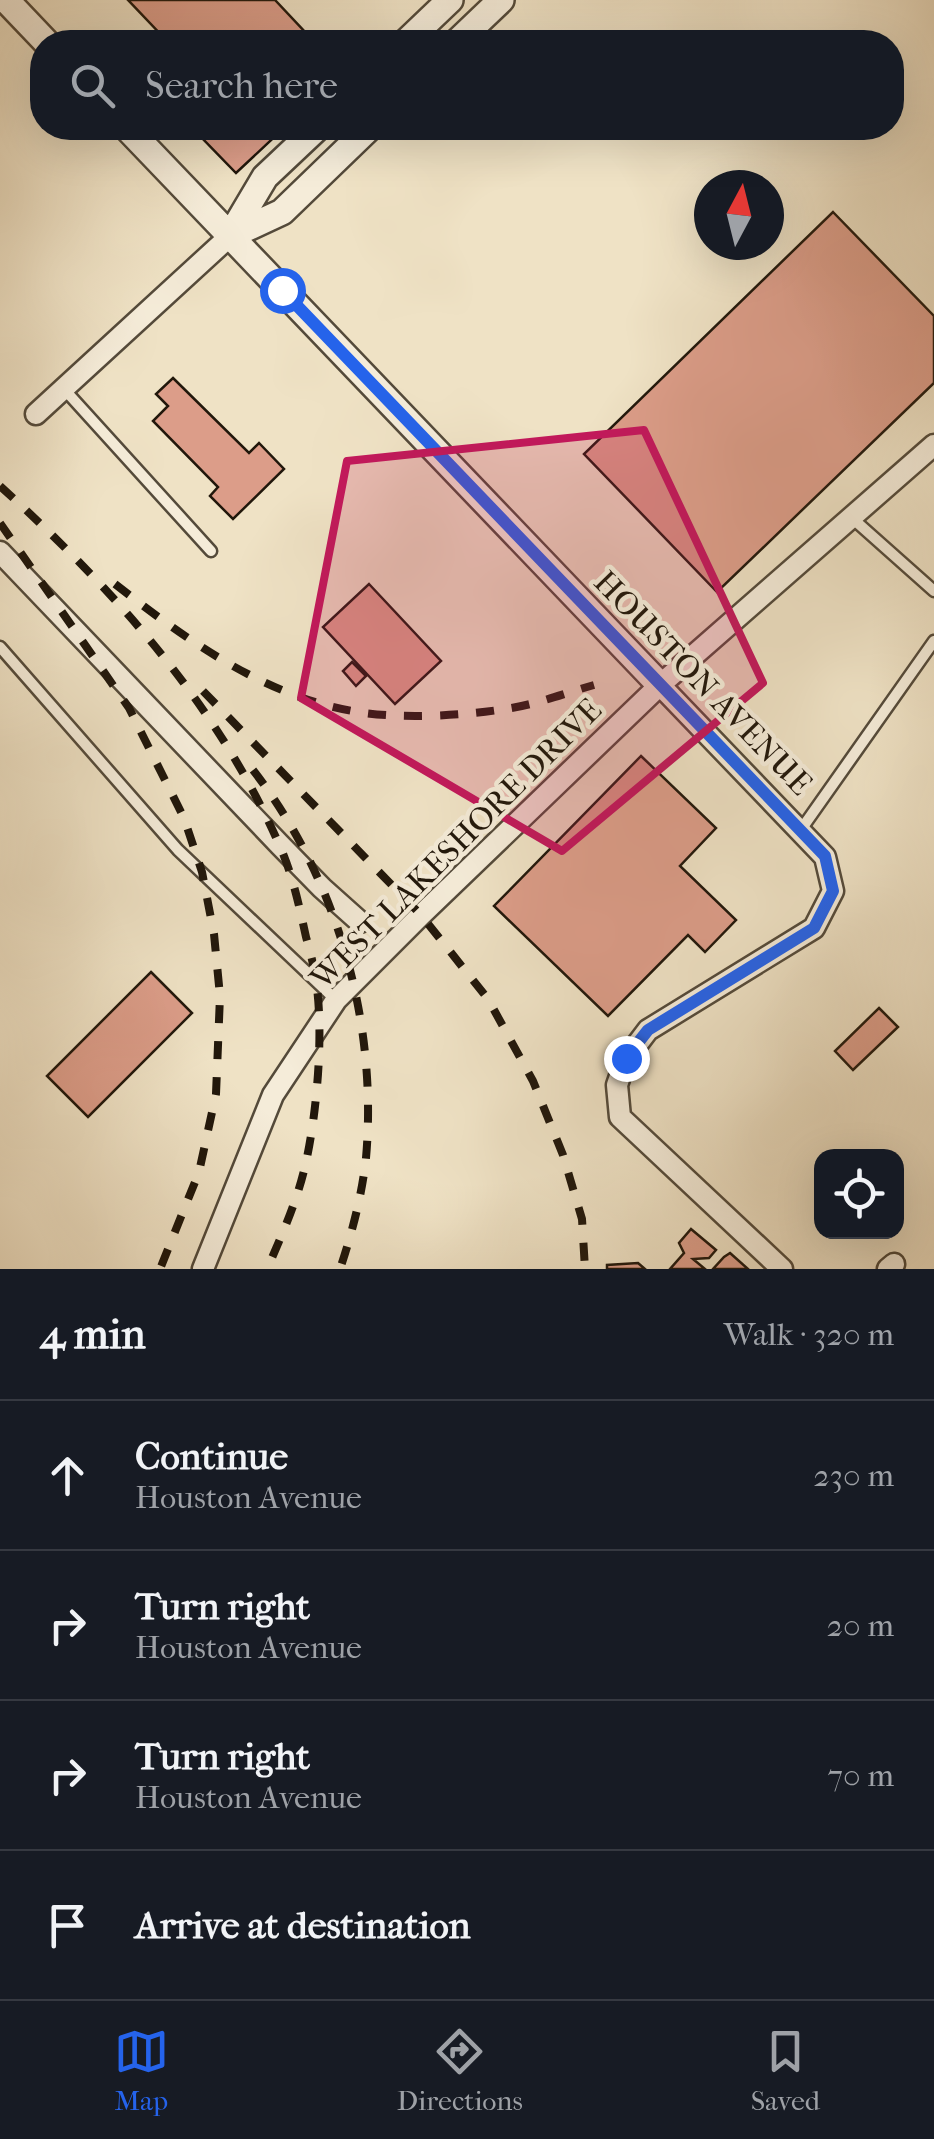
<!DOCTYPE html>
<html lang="en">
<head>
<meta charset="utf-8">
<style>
	body { margin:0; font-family:"IM FELL French Canon",serif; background:#20242c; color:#f1f3f6 }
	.controls { position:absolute; right:30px; bottom:30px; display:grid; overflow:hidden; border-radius:20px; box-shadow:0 10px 40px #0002 }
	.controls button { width:90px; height:90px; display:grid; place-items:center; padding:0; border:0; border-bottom:2px solid #363941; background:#171b24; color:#f1f3f6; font:50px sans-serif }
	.compass { position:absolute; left:694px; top:170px; width:90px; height:90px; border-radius:50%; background:#171b24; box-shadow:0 10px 40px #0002; rotate:7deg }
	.stop { position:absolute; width:30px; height:30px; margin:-22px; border:8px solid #2563eb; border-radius:50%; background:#fff }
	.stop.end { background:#2563eb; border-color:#fff; box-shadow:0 2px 10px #0008 }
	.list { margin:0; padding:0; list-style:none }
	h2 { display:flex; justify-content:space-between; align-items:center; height:130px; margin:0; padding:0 40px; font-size:42px }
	h2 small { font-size:32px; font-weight:400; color:#9ea1a6 }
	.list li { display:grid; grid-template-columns:65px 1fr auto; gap:30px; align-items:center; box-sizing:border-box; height:150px; padding:0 40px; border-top:2px solid #363941 }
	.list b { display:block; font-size:38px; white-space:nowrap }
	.list p { margin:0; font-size:32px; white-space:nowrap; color:#9ea1a6 }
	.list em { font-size:32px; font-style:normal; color:#9ea1a6 }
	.icon { flex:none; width:55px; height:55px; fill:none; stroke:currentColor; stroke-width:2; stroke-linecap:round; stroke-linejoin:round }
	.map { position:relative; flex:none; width:934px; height:1269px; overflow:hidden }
	.search { position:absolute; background:#171b24; box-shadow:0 10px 40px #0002; left:30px; right:30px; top:30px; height:110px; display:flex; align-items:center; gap:25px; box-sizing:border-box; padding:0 35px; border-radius:40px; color:#9ea1a6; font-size:38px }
	.sheet { height:730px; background:#171b24 }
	nav { display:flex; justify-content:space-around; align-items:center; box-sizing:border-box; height:140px; border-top:2px solid #363941; background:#171b24; font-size:28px; color:#9ea1a6 }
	nav a { display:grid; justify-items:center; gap:5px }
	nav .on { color:#2563eb }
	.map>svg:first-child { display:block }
</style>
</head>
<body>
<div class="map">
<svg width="934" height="1269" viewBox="0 0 934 1269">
	<rect width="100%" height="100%" fill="#efe2c5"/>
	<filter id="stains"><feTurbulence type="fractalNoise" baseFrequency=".002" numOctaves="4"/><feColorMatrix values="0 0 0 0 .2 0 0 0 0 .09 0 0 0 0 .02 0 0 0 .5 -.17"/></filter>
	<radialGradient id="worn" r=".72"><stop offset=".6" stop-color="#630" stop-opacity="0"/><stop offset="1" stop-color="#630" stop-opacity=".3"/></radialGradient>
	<!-- building -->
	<path fill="#dc9d89" stroke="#21170b" stroke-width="2.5" d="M128 0H275L305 32 293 42H168Z
		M213 128H284L236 173 202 138Z
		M833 212 934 316V383L717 592 584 454Z
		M173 378 249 453 259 443 284 469 233 519 210 496 218 487 153 421 168 406 156 394Z
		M369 584 441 661 395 704 323 627Z
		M352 662 366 676 356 686 343 671Z
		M641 756 716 828 680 866 736 920 705 952 688 935 608 1016 494 906Z
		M151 972 192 1013 88 1117 47 1076Z
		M879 1008 898 1027 853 1070 835 1051Z
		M691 1229 716 1250 709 1258 693 1259 705 1269H670L684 1253 679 1243Z
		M730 1253 748 1269H713L724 1257Z
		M638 1263 645 1269H607V1265Z"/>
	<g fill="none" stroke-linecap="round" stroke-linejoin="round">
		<defs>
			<path id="service" d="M64 389 211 551
				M852 518 934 591
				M0 647 178 850 336 1000
				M800 831 934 641"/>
			<path id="minor" d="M36 414 230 236
				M0 552 280 845 322 888 360 922
				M660 685 825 857 833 891 814 928 648 1030 626 1059 617 1085 620 1117 782 1269
				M203 1269 273 1095 336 1000 421 915 660 685 934 445
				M888 1269 894 1264"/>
			<path id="tertiary" d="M6 0 46 42
				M406 42 450 0
				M457 42 501 0
				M127 128 660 685
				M230 236 282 212 369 128
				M230 236 265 177 317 128"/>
		</defs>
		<!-- service casing -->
		<use href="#service" stroke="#544a3a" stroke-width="15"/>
		<!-- minor casing -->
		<use href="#minor" stroke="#544a3a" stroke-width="25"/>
		<!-- tertiary casing -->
		<use href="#tertiary" stroke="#544a3a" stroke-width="30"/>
		<!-- service -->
		<use href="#service" stroke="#f5ecd9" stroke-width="10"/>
		<!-- minor -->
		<use href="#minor" stroke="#f5ecd9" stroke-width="20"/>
		<!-- tertiary -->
		<use href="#tertiary" stroke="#f5ecd9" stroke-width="25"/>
		<!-- rail -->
		<path stroke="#21170b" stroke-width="8" stroke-dasharray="18 18" stroke-linecap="butt" d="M0 486C112 588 216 702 278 842 292 872 299 905 306 937 310 951 314 966 316 981 324 1032 317 1112 306 1162 298 1199 282 1235 267 1269
			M0 523 129 708 184 818 202 872 214 934 220 996 216 1094 199 1172 160 1269
			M115 584C188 641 265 697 358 712 401 719 461 716 505 709 535 705 565 693 594 685
			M203 691 421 915 488 999 533 1081 563 1155 582 1219 585 1269
			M253 770C337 878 378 1022 366 1158 362 1195 352 1233 340 1269"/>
	</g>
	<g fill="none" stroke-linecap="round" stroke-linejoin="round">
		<!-- route -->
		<path stroke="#2563eb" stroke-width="12" d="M282 290 825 856 833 891 814 928 648 1030 626 1058"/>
	</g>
	<!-- marked area -->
	<path fill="#c2185b" fill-opacity="0.2" stroke="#c2185b" stroke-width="8" stroke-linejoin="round" d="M644 430 763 683 562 851 301 698 347 461Z"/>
	<g text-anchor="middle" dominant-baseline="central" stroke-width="9" stroke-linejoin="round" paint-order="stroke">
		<!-- street labels -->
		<g font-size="32" fill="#21170b" stroke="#f5ecd9">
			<text transform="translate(703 683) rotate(46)">HOUSTON AVENUE</text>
			<text transform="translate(456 844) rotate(-45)">WEST LAKESHORE DRIVE</text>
		</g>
	</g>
	<rect width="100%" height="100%" filter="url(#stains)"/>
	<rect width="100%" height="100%" fill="url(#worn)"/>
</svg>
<div class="controls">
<button><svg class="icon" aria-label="locate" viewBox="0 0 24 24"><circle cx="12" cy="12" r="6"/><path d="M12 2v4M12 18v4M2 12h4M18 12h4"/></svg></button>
</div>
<svg class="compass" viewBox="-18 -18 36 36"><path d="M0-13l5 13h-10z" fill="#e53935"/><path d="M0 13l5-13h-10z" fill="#9ea1a6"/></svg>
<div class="stop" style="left:282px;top:290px"></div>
<div class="stop end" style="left:626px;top:1058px"></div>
<div class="search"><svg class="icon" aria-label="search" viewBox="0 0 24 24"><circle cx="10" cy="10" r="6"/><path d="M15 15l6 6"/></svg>Search here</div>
</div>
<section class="sheet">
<h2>4 min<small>Walk · 320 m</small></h2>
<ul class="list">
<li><svg class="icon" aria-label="ahead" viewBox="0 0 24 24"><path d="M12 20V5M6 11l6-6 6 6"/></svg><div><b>Continue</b><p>Houston Avenue</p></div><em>230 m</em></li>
<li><svg class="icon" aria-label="right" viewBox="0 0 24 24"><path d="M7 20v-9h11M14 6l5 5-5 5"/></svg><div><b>Turn right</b><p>Houston Avenue</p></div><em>20 m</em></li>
<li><svg class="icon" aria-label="right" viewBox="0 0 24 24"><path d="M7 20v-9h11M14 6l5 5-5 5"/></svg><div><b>Turn right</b><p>Houston Avenue</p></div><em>70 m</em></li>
<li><svg class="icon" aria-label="arrive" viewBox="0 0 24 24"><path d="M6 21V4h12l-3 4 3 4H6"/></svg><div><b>Arrive at destination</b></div></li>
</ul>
</section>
<nav>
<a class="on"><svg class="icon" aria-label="map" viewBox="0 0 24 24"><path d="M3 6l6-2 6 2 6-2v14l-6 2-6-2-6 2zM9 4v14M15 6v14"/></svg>Map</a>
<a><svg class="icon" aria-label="directions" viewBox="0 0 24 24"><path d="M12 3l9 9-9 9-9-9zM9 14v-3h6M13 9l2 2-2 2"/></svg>Directions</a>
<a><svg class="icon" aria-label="saved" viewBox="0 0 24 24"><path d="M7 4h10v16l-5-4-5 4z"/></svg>Saved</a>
</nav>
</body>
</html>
